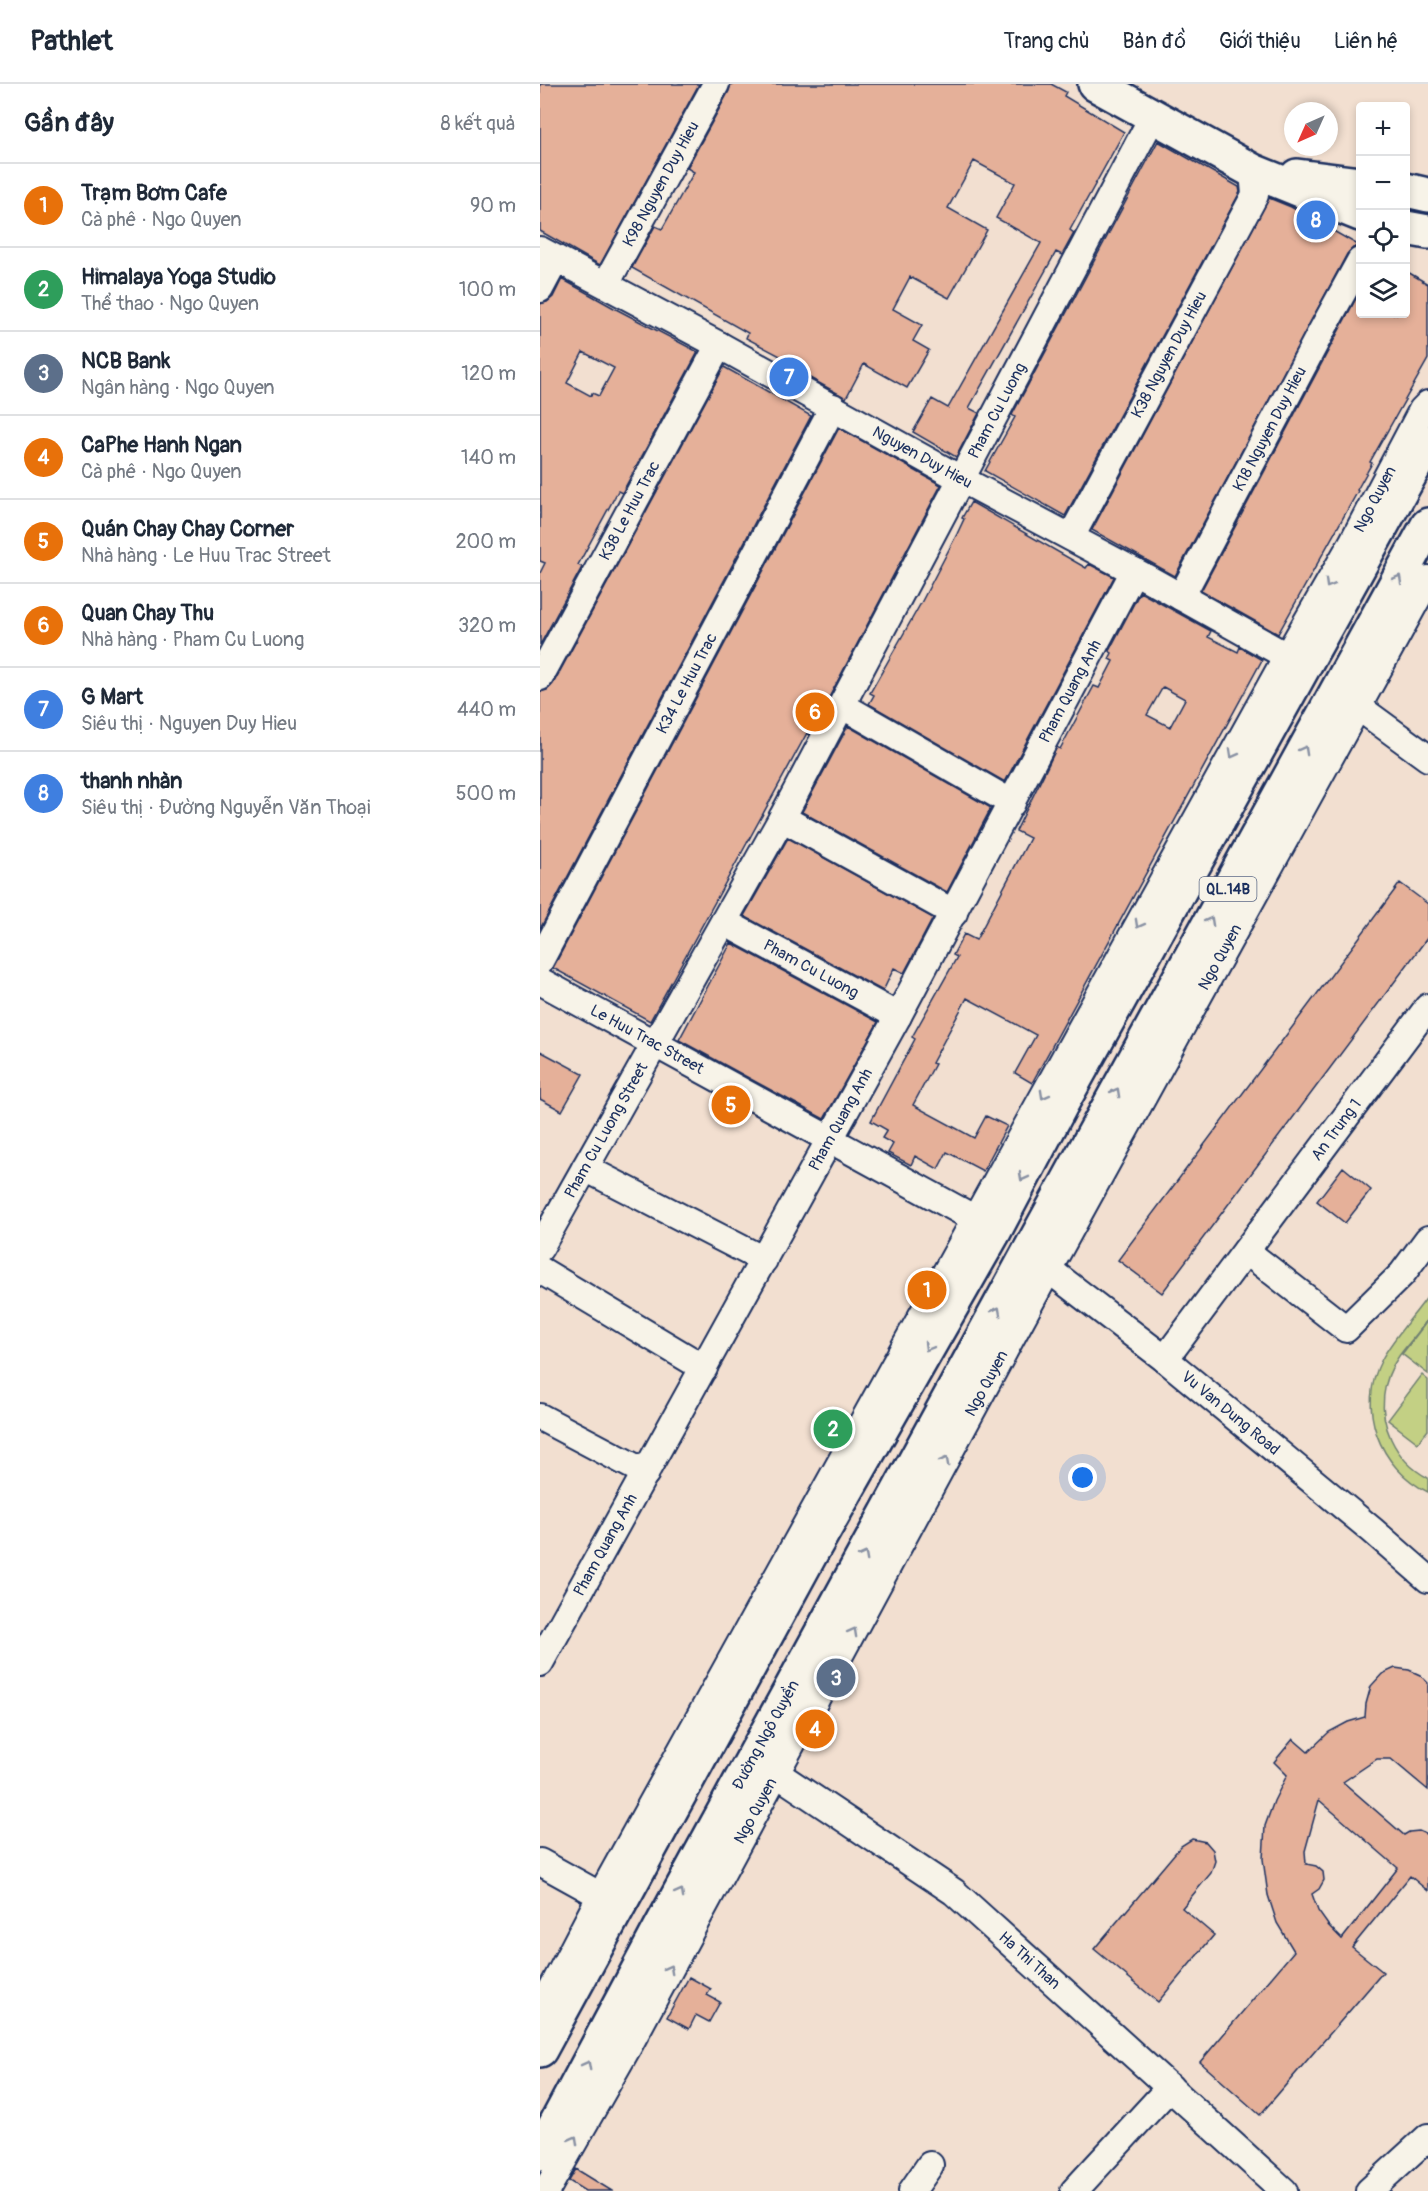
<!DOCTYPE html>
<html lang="vi">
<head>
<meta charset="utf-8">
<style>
	body { margin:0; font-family:Pangolin,sans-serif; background:#f2f2f3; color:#1f2937 }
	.controls { position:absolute; right:18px; top:18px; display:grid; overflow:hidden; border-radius:6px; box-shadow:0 3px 9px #0003 }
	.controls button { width:54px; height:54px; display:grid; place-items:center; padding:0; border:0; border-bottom:2px solid #e0e1e3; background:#fff; color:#1f2937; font:30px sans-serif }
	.compass { position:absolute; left:744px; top:18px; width:54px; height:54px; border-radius:50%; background:#fff; box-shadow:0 3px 9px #0003; rotate:225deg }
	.you { position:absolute; left:543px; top:1394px; width:21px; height:21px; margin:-15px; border:4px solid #fff; border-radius:50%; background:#1a73e8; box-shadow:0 0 0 9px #1a73e833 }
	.badge { display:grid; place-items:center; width:39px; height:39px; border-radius:50%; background:#b45309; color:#fff; font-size:20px; font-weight:700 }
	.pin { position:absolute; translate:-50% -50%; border:3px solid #fff; box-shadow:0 2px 6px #0006 }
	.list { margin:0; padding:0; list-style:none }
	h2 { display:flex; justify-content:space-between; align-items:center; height:78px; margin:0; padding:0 24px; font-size:26px }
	h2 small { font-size:20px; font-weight:400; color:#747a83 }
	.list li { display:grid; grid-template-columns:39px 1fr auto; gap:18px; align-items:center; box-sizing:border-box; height:84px; padding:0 24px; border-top:2px solid #e0e1e3 }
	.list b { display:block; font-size:22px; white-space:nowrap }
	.list p { margin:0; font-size:20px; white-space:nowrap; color:#747a83 }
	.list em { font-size:20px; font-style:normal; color:#747a83 }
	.icon { flex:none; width:33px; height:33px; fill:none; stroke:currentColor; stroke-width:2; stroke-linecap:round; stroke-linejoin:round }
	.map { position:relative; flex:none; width:888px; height:2107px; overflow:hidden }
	header { display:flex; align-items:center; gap:36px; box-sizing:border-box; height:84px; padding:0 30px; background:#fff; border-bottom:2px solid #e0e1e3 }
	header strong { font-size:28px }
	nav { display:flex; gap:33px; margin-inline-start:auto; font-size:21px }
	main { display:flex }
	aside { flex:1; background:#fff }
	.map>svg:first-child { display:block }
</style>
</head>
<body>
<header>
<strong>Pathlet</strong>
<nav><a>Trang chủ</a><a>Bản đồ</a><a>Giới thiệu</a><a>Liên hệ</a></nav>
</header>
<main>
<aside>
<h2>Gần đây<small>8 kết quả</small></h2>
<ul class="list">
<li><span class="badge" style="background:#e8710a">1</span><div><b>Trạm Bơm Cafe</b><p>Cà phê · Ngo Quyen</p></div><em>90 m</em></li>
<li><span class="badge" style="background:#2e9e5b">2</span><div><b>Himalaya Yoga Studio</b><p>Thể thao · Ngo Quyen</p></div><em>100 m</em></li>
<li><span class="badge" style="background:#5c6f8a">3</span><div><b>NCB Bank</b><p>Ngân hàng · Ngo Quyen</p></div><em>120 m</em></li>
<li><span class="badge" style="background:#e8710a">4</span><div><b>CaPhe Hanh Ngan</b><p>Cà phê · Ngo Quyen</p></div><em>140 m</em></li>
<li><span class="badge" style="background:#e8710a">5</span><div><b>Quán Chay Chay Corner</b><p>Nhà hàng · Le Huu Trac Street</p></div><em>200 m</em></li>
<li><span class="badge" style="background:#e8710a">6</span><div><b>Quan Chay Thu</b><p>Nhà hàng · Pham Cu Luong</p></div><em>320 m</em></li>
<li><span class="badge" style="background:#3f7fe0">7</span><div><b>G Mart</b><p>Siêu thị · Nguyen Duy Hieu</p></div><em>440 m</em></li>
<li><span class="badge" style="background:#3f7fe0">8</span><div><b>thanh nhàn</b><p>Siêu thị · Đường Nguyễn Văn Thoại</p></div><em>500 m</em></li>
</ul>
</aside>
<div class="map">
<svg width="888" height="2107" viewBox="0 0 888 2107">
	<rect width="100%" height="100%" fill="#f2dfd0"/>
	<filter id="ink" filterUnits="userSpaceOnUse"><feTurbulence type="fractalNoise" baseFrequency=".0167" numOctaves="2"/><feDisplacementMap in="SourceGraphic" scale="12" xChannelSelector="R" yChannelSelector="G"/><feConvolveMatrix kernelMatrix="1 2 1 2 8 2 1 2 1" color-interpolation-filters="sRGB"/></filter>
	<g filter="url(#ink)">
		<!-- green -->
		<path fill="#c3d084" stroke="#6f8071" stroke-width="1.5" d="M888 1212C888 1219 888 1229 887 1235 880 1248 868 1259 859 1272 842 1296 838 1327 851 1355 859 1372 871 1385 888 1394V1408C839 1384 816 1324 842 1275 854 1253 873 1233 888 1212Z
			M888 1236V1290L862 1270Z
			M882 1291 888 1296V1346L878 1359 848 1336Z"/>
		<!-- building -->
		<path fill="#e5b099" stroke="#1b2f5e" stroke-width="1.5" fill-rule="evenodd" d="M0 0H159L60 181 0 147Z
			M191 0H511L526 8 524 12 584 48 530 146 534 149 522 171 516 168 429 324 439 329 416 373 373 348 392 315 408 324 501 159 456 134 475 99 434 77 408 124 447 146 409 214 370 193 353 225 382 241 373 257 389 266 367 304 324 280 306 314 241 278 244 274 206 254 208 249 92 184 115 142 122 145 154 88 147 84 189 7Z
			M618 57 699 103 700 108 525 432 445 387 475 333 472 331Z
			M729 114 751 123 820 162 813 164 807 170 635 492 552 446Z
			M866 187 888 200V275L830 378 832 379 817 406 818 407 738 550 661 507 820 207V230H866Z
			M22 195 74 224 158 268 82 409 78 407 38 481 42 483 0 561V489L5 479 0 477V220L7 218 13 213ZM43 268 74 284 59 312 52 309 51 312 27 299Z
			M184 283 271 332 0 845V608L7 606 13 600Z
			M299 344 401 401 285 621 269 650 267 649 110 937 13 884Z
			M431 418 546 484 549 480 574 493 465 698 329 620 334 611 330 609 381 519 417 450 424 435 422 434Z
			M600 508 671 547 668 553 698 568 700 563 722 576 492 999 475 989 496 951 427 914 392 979 395 980 373 1021 434 1054 446 1032 467 1042 443 1087 407 1068 398 1085 375 1072 371 1081 348 1069 353 1060 342 1054 347 1046 331 1037 375 955 372 953 417 873 413 871 424 850 436 856 490 754 476 747 517 663 520 665 554 602 559 604 573 577 569 575 572 569 569 567ZM623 603 645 615 630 643 607 631Z
			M308 642 451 724 407 808 262 728Z
			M248 754 393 834 364 889 354 884 343 907 204 832Z
			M860 799 888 820V853L622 1209 578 1176Z
			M191 859 338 938 284 1035 139 956Z
			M0 967 43 990 22 1027 0 1015Z
			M803 1083 831 1106 805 1139 777 1117Z
			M855 1584 869 1586 880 1591 888 1599V1706L851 1675H837L803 1698 864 1751 869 1748 879 1747 888 1751V1807L870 1792 812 1863 843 1888 720 2031 660 1978 754 1867 737 1839 728 1811 723 1775 725 1742 734 1717 747 1691 734 1678 753 1655 768 1668 789 1648 808 1638 825 1633 826 1620 831 1602 842 1590ZM779 1716 858 1784 802 1855 788 1841 778 1827 772 1810 779 1805 784 1796 783 1788 776 1782 766 1780 765 1767Z
			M652 1755 666 1758 673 1766 675 1777 671 1789 642 1824 674 1851 618 1918 554 1865 641 1762Z
			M149 1893 171 1905 167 1911 180 1918 169 1938 156 1931 149 1945 127 1933Z
			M36 2085 72 2107H45L29 2097Z"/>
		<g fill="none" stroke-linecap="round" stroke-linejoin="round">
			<defs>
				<g id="minor">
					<path id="s1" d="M0 166 179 261 421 395 607 494 761 580"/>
					<path id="s2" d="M66 200 176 0"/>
					<path d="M0 205 16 175"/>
					<path id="s3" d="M531 453 715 111 713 87"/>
					<path id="s4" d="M641 513 781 248 820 177"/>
					<path id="s5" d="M0 593 179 261"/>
					<path d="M806 614 888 674"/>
					<path d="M303 622 472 719"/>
					<path d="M242 734 414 829"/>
					<path id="s6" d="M184 838 358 932"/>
					<path id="s7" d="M0 877 293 323"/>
					<path id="s8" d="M0 897 450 1143"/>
					<path d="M45 1084 224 1176"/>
					<path id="s9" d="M0 1164 242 734 613 32"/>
					<path d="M706 1167 806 1245 862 1190 888 1155"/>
					<path id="s10" d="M495 1175 625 1275 832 1446 888 1495"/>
					<path d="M0 1186 164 1284"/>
					<path id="s11" d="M625 1275 888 923"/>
					<path d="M0 1333 106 1389"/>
					<path id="s12" d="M0 1579 358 932 594 487"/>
					<path id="s13" d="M221 1679 414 1808 744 2107"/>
					<path d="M0 1778 74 1819"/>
					<path id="s14" d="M0 1928 61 1811 747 572 812 459 882 326 888 320"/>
					<path id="s15" d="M6 2107 88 1963 509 1184 888 495"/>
					<path d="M372 2107 390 2081"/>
					<path d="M534 2107 630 2003"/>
					<path d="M829 2107 888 2053"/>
				</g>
				<path id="major" d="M555 0 713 87 820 130
					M757 92 820 100
					M866 106 888 111
					M866 144 888 148"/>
				<g id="highway">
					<path d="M0 1966 271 1469 455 1146 522 1019 888 358"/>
					<path id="s16" d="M0 2070 121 1843 488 1170 888 441"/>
				</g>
			</defs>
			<!-- minor casing -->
			<use href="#minor" stroke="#1b2f5e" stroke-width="30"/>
			<!-- major casing -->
			<use href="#major" stroke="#1b2f5e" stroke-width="38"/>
			<!-- highway casing -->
			<use href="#highway" stroke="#1b2f5e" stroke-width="38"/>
			<!-- minor -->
			<use href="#minor" stroke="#f7f3e8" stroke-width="26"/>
			<!-- major -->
			<use href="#major" stroke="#f7f3e8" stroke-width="33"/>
			<!-- highway -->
			<use href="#highway" stroke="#f7f3e8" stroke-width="33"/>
		</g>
		<!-- one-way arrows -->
		<defs><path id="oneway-chevron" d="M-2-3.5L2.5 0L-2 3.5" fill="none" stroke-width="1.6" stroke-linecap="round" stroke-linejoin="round" transform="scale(1.5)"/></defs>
		<g stroke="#8991a3">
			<use href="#oneway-chevron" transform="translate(858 495) rotate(-61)"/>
			<use href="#oneway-chevron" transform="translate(789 500) rotate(120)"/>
			<use href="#oneway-chevron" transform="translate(764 666) rotate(-61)"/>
			<use href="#oneway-chevron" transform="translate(693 670) rotate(119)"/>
			<use href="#oneway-chevron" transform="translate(670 837) rotate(-61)"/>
			<use href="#oneway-chevron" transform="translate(599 840) rotate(119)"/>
			<use href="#oneway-chevron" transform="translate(576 1008) rotate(-61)"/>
			<use href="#oneway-chevron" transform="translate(504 1011) rotate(119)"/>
			<use href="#oneway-chevron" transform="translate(483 1093) rotate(118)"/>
			<use href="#oneway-chevron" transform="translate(457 1227) rotate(-62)"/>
			<use href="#oneway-chevron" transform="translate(388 1263) rotate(120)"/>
			<use href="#oneway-chevron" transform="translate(405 1377) rotate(-62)"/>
			<use href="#oneway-chevron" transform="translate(324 1472) rotate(-62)"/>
			<use href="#oneway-chevron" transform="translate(313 1548) rotate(-61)"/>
			<use href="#oneway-chevron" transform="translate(140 1809) rotate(-61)"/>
			<use href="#oneway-chevron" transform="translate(129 1885) rotate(-62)"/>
			<use href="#oneway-chevron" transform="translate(47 1981) rotate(-62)"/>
			<use href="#oneway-chevron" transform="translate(34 2056) rotate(-61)"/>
		</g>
	</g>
	<g text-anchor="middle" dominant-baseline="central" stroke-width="4.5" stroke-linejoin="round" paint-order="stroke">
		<!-- shield labels -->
		<rect fill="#f7f3e8" stroke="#5d6a87" stroke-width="1.5" x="659.5" y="793" width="57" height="24" rx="4.5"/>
		<g font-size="15" font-weight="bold" fill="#1b2f5e">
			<text x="688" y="805">QL.14B</text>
		</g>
		<!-- street labels -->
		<g font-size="16" fill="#1b2f5e" stroke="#f7f3e8">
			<text stroke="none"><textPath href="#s2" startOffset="114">K98 Nguyen Duy Hieu</textPath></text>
			<text stroke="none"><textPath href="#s3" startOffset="207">K38 Nguyen Duy Hieu</textPath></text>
			<text stroke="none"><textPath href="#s9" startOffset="954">Pham Cu Luong</textPath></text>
			<text stroke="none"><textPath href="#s4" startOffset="190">K18 Nguyen Duy Hieu</textPath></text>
			<text stroke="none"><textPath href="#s1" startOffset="435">Nguyen Duy Hieu</textPath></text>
			<text stroke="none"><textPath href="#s14" startOffset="1728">Ngo Quyen</textPath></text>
			<text stroke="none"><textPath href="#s5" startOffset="189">K38 Le Huu Trac</textPath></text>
			<text stroke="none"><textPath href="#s7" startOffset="314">K34 Le Huu Trac</textPath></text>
			<text stroke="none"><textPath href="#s12" startOffset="1107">Pham Quang Anh</textPath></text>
			<text stroke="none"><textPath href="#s15" startOffset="1406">Ngo Quyen</textPath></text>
			<text stroke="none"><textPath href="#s6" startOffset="99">Pham Cu Luong</textPath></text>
			<text stroke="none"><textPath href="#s8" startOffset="122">Le Huu Trac Street</textPath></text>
			<text stroke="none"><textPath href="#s12" startOffset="621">Pham Quang Anh</textPath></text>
			<text stroke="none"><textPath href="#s11" startOffset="286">An Trung 1</textPath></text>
			<text stroke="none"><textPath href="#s9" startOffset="135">Pham Cu Luong Street</textPath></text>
			<text stroke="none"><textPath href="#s15" startOffset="920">Ngo Quyen</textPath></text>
			<text stroke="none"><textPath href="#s10" startOffset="249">Vu Van Dung Road</textPath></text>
			<text stroke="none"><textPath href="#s12" startOffset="135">Pham Quang Anh</textPath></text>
			<text stroke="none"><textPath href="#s16" startOffset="476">Đường Ngô Quyền</textPath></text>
			<text stroke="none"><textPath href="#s15" startOffset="434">Ngo Quyen</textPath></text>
			<text stroke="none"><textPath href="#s13" startOffset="334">Ha Thi Than</textPath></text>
		</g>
	</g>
</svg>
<div class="controls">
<button>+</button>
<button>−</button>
<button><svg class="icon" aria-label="locate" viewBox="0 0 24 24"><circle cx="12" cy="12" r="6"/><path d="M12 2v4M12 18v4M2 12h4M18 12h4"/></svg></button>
<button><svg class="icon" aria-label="layers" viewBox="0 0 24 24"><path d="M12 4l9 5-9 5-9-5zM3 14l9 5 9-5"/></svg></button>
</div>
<svg class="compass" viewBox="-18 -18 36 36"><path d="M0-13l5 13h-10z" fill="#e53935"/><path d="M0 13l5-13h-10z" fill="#747a83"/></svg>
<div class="you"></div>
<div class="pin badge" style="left:387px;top:1206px;background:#e8710a">1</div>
<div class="pin badge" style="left:293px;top:1345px;background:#2e9e5b">2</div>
<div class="pin badge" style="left:296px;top:1594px;background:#5c6f8a">3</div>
<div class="pin badge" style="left:275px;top:1645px;background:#e8710a">4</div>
<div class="pin badge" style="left:191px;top:1021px;background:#e8710a">5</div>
<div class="pin badge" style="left:275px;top:628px;background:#e8710a">6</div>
<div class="pin badge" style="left:249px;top:293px;background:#3f7fe0">7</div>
<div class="pin badge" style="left:776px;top:136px;background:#3f7fe0">8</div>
</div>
</main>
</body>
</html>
